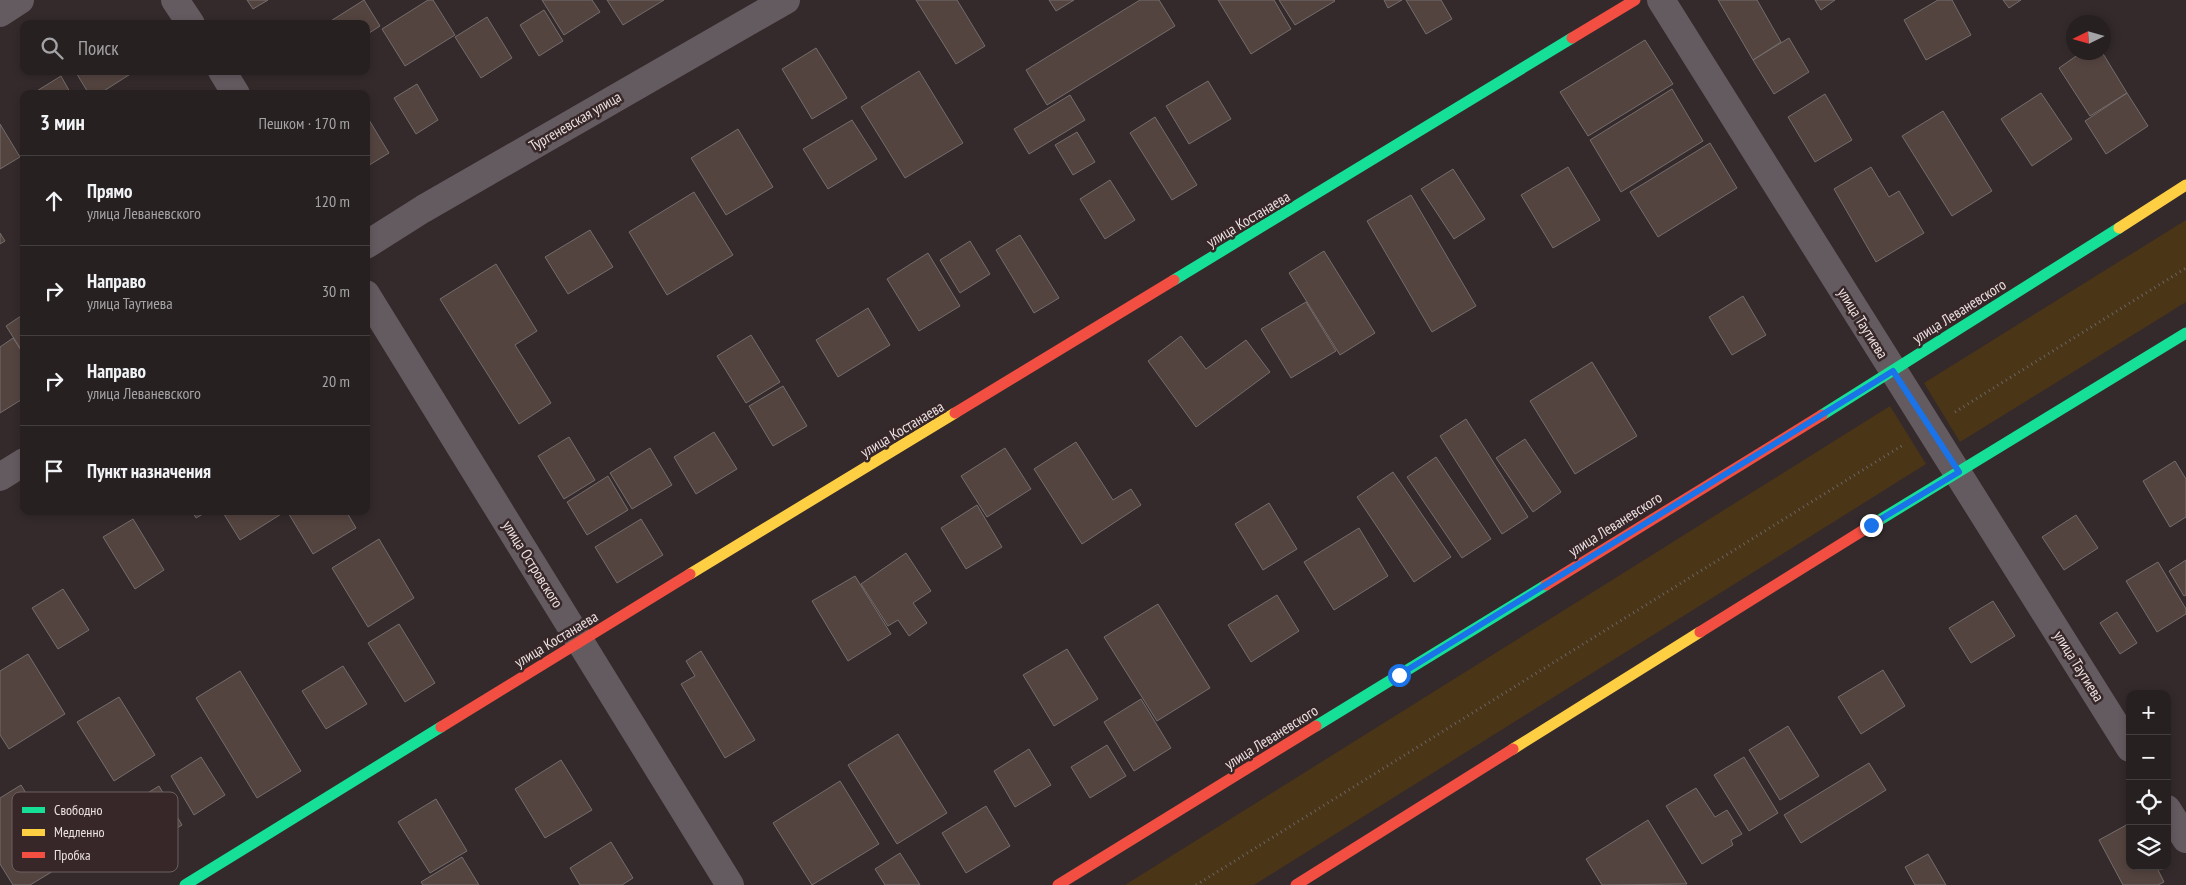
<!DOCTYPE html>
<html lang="ru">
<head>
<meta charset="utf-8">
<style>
	body { margin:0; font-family:"PT Sans Narrow",sans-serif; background:#2f282a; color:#f1f3f6 }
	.controls { position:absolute; right:15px; bottom:15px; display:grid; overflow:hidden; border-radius:10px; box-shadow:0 2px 8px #0003 }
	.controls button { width:45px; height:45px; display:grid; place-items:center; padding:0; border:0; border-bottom:1px solid #433e3f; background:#272021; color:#f1f3f6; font:25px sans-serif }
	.compass { position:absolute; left:2066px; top:15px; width:45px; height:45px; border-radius:50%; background:#272021; box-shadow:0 2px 8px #0003; rotate:265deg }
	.stop { position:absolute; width:15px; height:15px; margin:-11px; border:4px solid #1a73e8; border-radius:50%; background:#fff }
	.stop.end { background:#1a73e8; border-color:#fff; box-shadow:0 1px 5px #0008 }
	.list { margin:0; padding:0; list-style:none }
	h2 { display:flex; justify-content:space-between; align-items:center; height:65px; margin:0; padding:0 20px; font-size:21px }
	h2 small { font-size:16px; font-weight:400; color:#a4a3a5 }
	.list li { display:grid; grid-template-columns:32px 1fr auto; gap:15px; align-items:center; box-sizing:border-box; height:90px; padding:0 20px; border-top:1px solid #433e3f }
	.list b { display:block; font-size:19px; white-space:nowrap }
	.list p { margin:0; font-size:16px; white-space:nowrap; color:#a4a3a5 }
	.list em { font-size:16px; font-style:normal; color:#a4a3a5 }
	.icon { flex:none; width:28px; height:28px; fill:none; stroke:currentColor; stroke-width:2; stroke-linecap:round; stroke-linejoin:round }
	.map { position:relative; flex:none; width:2186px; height:885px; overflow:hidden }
	.search { position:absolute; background:#272021; box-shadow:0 2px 8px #0003; left:20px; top:20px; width:350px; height:55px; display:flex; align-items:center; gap:12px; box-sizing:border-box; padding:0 18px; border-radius:10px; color:#a4a3a5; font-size:19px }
	.panel { position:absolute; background:#272021; box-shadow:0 2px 8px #0003; left:20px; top:90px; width:350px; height:425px; border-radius:10px }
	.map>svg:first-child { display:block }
</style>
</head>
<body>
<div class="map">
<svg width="2186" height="885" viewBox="0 0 2186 885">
	<rect width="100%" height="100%" fill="#342a2c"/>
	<!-- green -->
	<path fill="#4a3516" d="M2186 220V302L1960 442 1924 383Z
		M1890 406 1926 464 1254 885H1125Z"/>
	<!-- building -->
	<path fill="#544440" stroke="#746d6c" d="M247 0H268L253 9Z
		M364 0 380 26 366 35V24H326Z
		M428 0H433L455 35 405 66 382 29Z
		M542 0H592L600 12 564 35Z
		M607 0H664L623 25Z
		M916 0H957L985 46 956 64Z
		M1049 0H1074L1056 11Z
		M1140 0H1159L1175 26 1047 105 1026 70Z
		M1218 0H1274L1291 29 1251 54Z
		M1279 0H1334L1335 1 1295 25Z
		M1384 0H1402L1388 8Z
		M1406 0H1441L1452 19 1426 34Z
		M1718 0H1757L1781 42 1753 60Z
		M1815 0H1835L1821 10Z
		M1938 0H1952L1971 35 1926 60 1904 20Z
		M2003 0H2021L2009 8Z
		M544 10 563 41 539 56 520 25Z
		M487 17 512 58 481 78 455 37Z
		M1789 38 1809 72 1774 94 1753 60Z
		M1645 40 1673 84 1588 136 1560 92Z
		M816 48 847 98 812 119 782 69Z
		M2082 52H2102L2127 93 2090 116 2059 68Z
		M75 71H131L132 73 99 94H89Z
		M919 71 963 143 905 178 861 107Z
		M61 76 71 94H32Z
		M1208 81 1231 119 1189 144 1166 106Z
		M417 84 438 120 416 134 394 98Z
		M1672 89 1703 141 1621 192 1590 140Z
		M2041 93 2072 139 2032 166 2001 119Z
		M2127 93 2148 126 2106 154 2085 121Z
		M1825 94 1852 140 1815 162 1788 117Z
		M1070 95 1085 120 1029 154 1014 129Z
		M1943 111 1992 191 1952 216 1902 136Z
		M366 115 389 153 366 167Z
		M1155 117 1197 185 1172 200 1130 133Z
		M852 120 877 159 828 189 803 149Z
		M0 124 20 157 0 169Z
		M738 129 773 187 726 215 691 158Z
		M1077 132 1095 162 1073 175 1055 145Z
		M1710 143 1737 188 1658 237 1630 192Z
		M1568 167 1600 220 1553 248 1521 195Z
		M1871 167 1889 197 1899 191 1924 233 1876 262 1834 189Z
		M1453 169 1485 219 1454 239 1421 189Z
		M1110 180 1135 220 1105 239 1080 199Z
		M694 192 733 255 667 295 629 232Z
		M1411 195 1476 306 1432 332 1367 221Z
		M590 230 613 267 568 294 545 257Z
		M0 233 5 241 0 244Z
		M1020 235 1059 298 1034 313 996 250Z
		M970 241 990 274 960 293 940 260Z
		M1324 251 1375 333 1340 355 1289 273Z
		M928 253 960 306 919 331 887 279Z
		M496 264 537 331 515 345 551 403 519 424 440 299Z
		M1743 296 1766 335 1732 355 1709 317Z
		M1306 302 1336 351 1291 378 1261 329Z
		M868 308 890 345 838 377 816 340Z
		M24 314V354L6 326Z
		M751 335 780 382 746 403 717 356Z
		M1181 336 1206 369 1246 340 1270 372 1196 427 1148 361Z
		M13 338 24 355V398L0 413V347Z
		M1592 362 1637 436 1575 474 1530 401Z
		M783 386 807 426 773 446 749 406Z
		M1466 419 1528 517 1502 534 1440 436Z
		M714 432 737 469 696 494 674 457Z
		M569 437 595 480 564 499 538 456Z
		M1525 439 1561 492 1533 512 1496 458Z
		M1076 442 1113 500 1131 489 1141 505 1082 544 1034 469Z
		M650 448 672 485 632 509 610 473Z
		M1005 448 1031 489 987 517 961 476Z
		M1436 457 1491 539 1462 558 1407 477Z
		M2175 461 2186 479V517L2170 527 2143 481Z
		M1393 472 1451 557 1414 582 1357 497Z
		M608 476 628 510 587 535 567 502Z
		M1269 503 1297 549 1263 570 1235 524Z
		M977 505 1002 547 966 569 941 528Z
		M192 511H208L196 518Z
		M222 511H286L240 540Z
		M287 511H346L356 528 313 554Z
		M2076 515 2098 548 2064 570 2042 537Z
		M133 519 164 570 135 589 103 537Z
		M641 519 663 555 617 583 595 547Z
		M1359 528 1388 576 1334 610 1304 562Z
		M379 539 414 598 368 627 332 568Z
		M906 553 931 591 913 603 927 623 909 636 898 620 888 626 861 584Z
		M2186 560V595L2184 596 2169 571Z
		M2158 562 2186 609V614L2157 632 2126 581Z
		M855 576 891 634 848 661 812 601Z
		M63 589 89 630 58 649 32 608Z
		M1277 595 1299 631 1251 662 1228 625Z
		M1993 601 2015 636 1971 663 1949 628Z
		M1158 604 1210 688 1157 721 1104 637Z
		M2117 612 2137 643 2120 654 2100 623Z
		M399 624 435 683 405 702 368 643Z
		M1067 649 1098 699 1054 726 1023 675Z
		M701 651 755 740 725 758 681 684 695 676 686 661Z
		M28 654 65 714 9 749 0 735V671Z
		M343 666 367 704 326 729 302 691Z
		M1883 670 1905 706 1861 734 1838 697Z
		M240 671 301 771 257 798 196 698Z
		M119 697 155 755 114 781 77 722Z
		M1141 699 1171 748 1134 771 1104 722Z
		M1788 726 1819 776 1780 800 1749 750Z
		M898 734 947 813 897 844 848 765Z
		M1107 745 1126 776 1090 798 1071 767Z
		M1029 749 1051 785 1015 807 994 771Z
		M201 757 225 795 194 815 171 776Z
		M1744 757 1778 813 1749 831 1714 775Z
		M561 760 592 810 545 838 515 789Z
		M1869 763 1886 790 1801 843 1784 815Z
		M840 781 879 844 812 885 773 823Z
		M21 785 68 862 30 885H13L0 864V798Z
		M159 786 182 825 152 844 128 805Z
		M1696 788 1715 817 1727 810 1742 834 1731 840 1733 845 1702 864 1666 806Z
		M436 799 467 851 430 873 398 822Z
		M986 806 1010 846 966 873 942 833Z
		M1648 820 1687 884 1602 885 1586 859Z
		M2130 823V866H2156L2164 882 2158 885H2123L2099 840Z
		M611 842 633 878 622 885H580L570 868Z
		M900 853 920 885H885L875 869Z
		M1928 854 1946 885H1915L1905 867Z
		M462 857 479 885H423L421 882Z"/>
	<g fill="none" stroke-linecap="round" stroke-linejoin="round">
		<!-- path -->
		<path stroke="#6b6468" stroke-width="3" stroke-dasharray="1 4" stroke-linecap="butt" d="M1955 412 2186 268
			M1196 885 1903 445"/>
		<!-- street -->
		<path stroke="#645b60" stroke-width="28" d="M175 0 191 24
			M1661 0 2130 748
			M0 13 20 0
			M222 71 236 94
			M366 245 423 209 786 0
			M366 294 730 885
			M0 477 24 462
			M2167 809 2186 839"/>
		<!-- fast -->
		<path stroke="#16e098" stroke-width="11" d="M1174 280 1572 38
			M1822 415 2119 228
			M1878 521 2186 333
			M1316 726 1546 585
			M185 885 441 727"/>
		<!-- slow -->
		<path stroke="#ffcf43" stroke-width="11" d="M2119 228 2186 185
			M690 574 955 413
			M1513 749 1700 632"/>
		<!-- jam -->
		<path stroke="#f24e42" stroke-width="11" d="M1572 38 1635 0
			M955 413 1174 280
			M1546 585 1822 415
			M1700 632 1878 521
			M441 727 690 574
			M1058 885 1316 726
			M1296 885 1513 749"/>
	</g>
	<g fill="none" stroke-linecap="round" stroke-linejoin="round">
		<!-- route -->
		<path stroke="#1a73e8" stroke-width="6" d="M1399 675 1893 371 1959 472 1871 525"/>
	</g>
	<g text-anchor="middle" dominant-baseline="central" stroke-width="5" stroke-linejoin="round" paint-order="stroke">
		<!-- street labels -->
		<g font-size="15" fill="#ece1e2" stroke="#372729">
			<text transform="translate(575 121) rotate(-30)">Тургеневская улица</text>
			<text transform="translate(1248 219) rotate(-31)">улица Костанаева</text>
			<text transform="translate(1959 311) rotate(-32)">улица Леваневского</text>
			<text transform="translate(1863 323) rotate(58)">улица Таутиева</text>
			<text transform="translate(902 429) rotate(-31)">улица Костанаева</text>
			<text transform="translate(1615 524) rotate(-32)">улица Леваневского</text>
			<text transform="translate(533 564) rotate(58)">улица Островского</text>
			<text transform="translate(556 639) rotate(-31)">улица Костанаева</text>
			<text transform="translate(2079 666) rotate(58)">улица Таутиева</text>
			<text transform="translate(1271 737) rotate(-32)">улица Леваневского</text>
		</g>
	</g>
	<!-- legend -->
	<rect x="12" y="792" width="166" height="80" rx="8" fill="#372729" stroke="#6d5f60" stroke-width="1"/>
	<rect x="22" y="807" width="23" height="6" fill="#16e098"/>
	<rect x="22" y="829" width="23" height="7" fill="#ffcf43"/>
	<rect x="22" y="852" width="23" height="6" fill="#f24e42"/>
	<g font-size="14" fill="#ece1e2">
		<text x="54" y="815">Свободно</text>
		<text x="54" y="837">Медленно</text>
		<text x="54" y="860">Пробка</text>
	</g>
</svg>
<div class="controls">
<button>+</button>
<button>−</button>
<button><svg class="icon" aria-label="locate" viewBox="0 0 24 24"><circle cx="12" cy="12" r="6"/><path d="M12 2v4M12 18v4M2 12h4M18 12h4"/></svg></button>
<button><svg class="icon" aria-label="layers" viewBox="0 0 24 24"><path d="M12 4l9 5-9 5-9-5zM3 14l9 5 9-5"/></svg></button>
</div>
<svg class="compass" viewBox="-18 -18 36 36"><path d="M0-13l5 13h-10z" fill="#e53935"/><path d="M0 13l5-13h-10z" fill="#a4a3a5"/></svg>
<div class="stop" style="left:1399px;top:675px"></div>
<div class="stop end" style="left:1871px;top:525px"></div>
<div class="search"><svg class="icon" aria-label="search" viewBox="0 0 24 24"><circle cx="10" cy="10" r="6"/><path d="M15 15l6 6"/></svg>Поиск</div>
<section class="panel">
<h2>3 мин<small>Пешком · 170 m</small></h2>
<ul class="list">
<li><svg class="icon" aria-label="ahead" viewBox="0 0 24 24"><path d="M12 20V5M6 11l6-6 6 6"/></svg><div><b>Прямо</b><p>улица Леваневского</p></div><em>120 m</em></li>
<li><svg class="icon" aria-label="right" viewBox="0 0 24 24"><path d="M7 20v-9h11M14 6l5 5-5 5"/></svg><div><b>Направо</b><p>улица Таутиева</p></div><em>30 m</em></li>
<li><svg class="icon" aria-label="right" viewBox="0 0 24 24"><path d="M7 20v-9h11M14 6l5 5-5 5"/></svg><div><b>Направо</b><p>улица Леваневского</p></div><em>20 m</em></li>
<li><svg class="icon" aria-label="arrive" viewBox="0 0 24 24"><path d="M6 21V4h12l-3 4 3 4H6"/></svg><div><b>Пункт назначения</b></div></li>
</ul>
</section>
</div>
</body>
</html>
